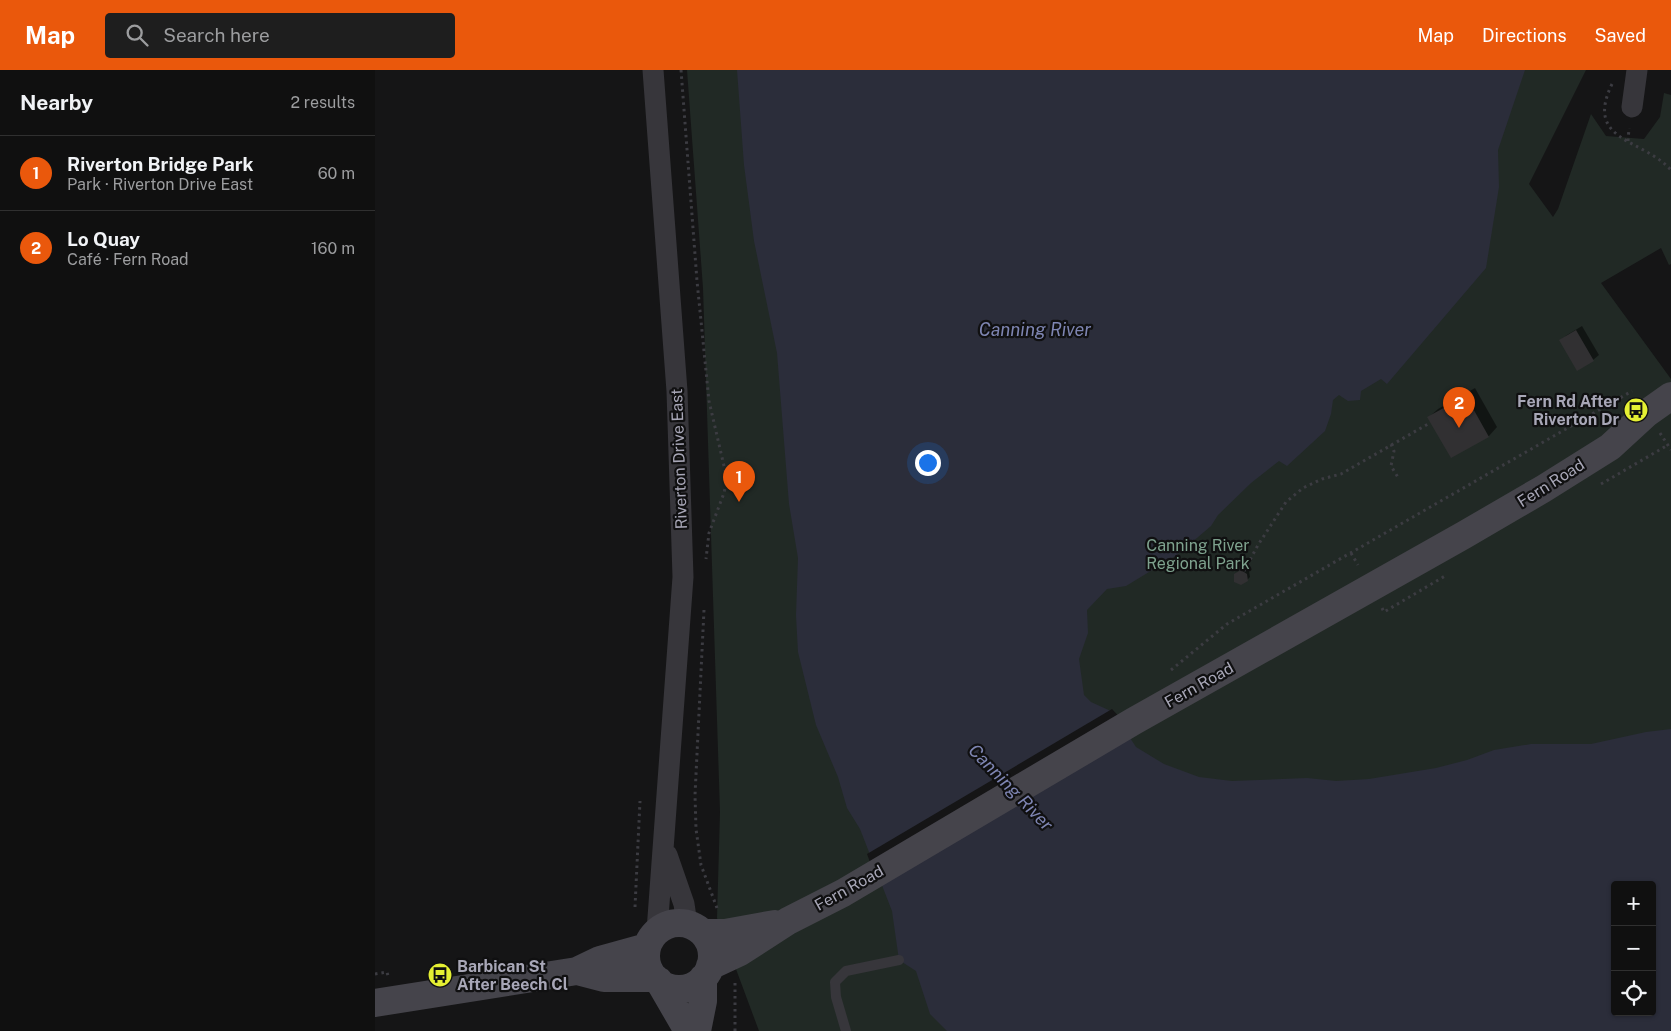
<!DOCTYPE html>
<html lang="en">
<head>
<meta charset="utf-8">
<style>
	body { margin:0; font-family:"Public Sans",sans-serif; background:#1e1e1e; color:#f1f3f6 }
	.controls { position:absolute; right:15px; bottom:15px; display:grid; overflow:hidden; border-radius:5px; box-shadow:0 1px 4px #0004 }
	.controls button { width:45px; height:45px; display:grid; place-items:center; padding:0; border:0; border-bottom:1px solid #303030; background:#101010; color:#f1f3f6; font:25px sans-serif }
	.you { position:absolute; left:552px; top:392px; width:18px; height:18px; margin:-12px; border:4px solid #fff; border-radius:50%; background:#1a73e8; box-shadow:0 0 0 8px #1a73e833 }
	.badge { display:grid; place-items:center; width:32px; height:32px; border-radius:50%; background:#ea580c; color:#fff; font-size:16px; font-weight:700 }
	.pin { position:absolute; translate:-50% -41px; filter:drop-shadow(0 1px 2px #0008) }
	.pin::after { content:''; position:absolute; top:26px; width:18px; height:15px; background:inherit; clip-path:polygon(0 0,100% 0,50% 100%) }
	.list { margin:0; padding:0; list-style:none }
	h2 { display:flex; justify-content:space-between; align-items:center; height:65px; margin:0; padding:0 20px; font-size:21px }
	h2 small { font-size:16px; font-weight:400; color:#9c9d9f }
	.list li { display:grid; grid-template-columns:32px 1fr auto; gap:15px; align-items:center; box-sizing:border-box; height:75px; padding:0 20px; border-top:1px solid #303030 }
	.list b { display:block; font-size:19px; white-space:nowrap }
	.list p { margin:0; font-size:16px; white-space:nowrap; color:#9c9d9f }
	.list em { font-size:16px; font-style:normal; color:#9c9d9f }
	.icon { flex:none; width:28px; height:28px; fill:none; stroke:currentColor; stroke-width:2; stroke-linecap:round; stroke-linejoin:round }
	.map { position:relative; flex:none; width:1296px; height:961px; overflow:hidden }
	header { display:flex; align-items:center; gap:30px; box-sizing:border-box; height:70px; padding:0 25px; background:#ea580c; color:#fff }
	header strong { font-size:24px }
	nav { display:flex; gap:28px; margin-inline-start:auto; font-size:18px }
	.search { width:350px; height:45px; background:#1e1e1e; display:flex; align-items:center; gap:12px; box-sizing:border-box; padding:0 18px; border-radius:5px; color:#9c9d9f; font-size:19px }
	main { display:flex }
	aside { flex:1; background:#101010 }
	.map>svg:first-child { display:block }
</style>
</head>
<body>
<header>
<strong>Map</strong>
<div class="search"><svg class="icon" aria-label="search" viewBox="0 0 24 24"><circle cx="10" cy="10" r="6"/><path d="M15 15l6 6"/></svg>Search here</div>
<nav><a>Map</a><a>Directions</a><a>Saved</a></nav>
</header>
<main>
<aside>
<h2>Nearby<small>2 results</small></h2>
<ul class="list">
<li><span class="badge">1</span><div><b>Riverton Bridge Park</b><p>Park · Riverton Drive East</p></div><em>60 m</em></li>
<li><span class="badge">2</span><div><b>Lo Quay</b><p>Café · Fern Road</p></div><em>160 m</em></li>
</ul>
</aside>
<div class="map">
<svg width="1296" height="961" viewBox="0 0 1296 961">
	<rect width="100%" height="100%" fill="#151516"/>
	<!-- green -->
	<path fill="#212925" fill-rule="evenodd" d="M312 0H1211L1154 114 1178 147 1183 139 1216 44 1231 66 1269 69 1285 47 1289 23 1296 25V194L1294 195 1286 178 1226 213 1296 309V961H384L342 848 345 742 328 218ZM1240 815H1277V942H1240Z"/>
	<!-- water -->
	<path fill="#2b2d3a" fill-rule="evenodd" d="M362 0H1150L1123 80 1124 117 1111 198 1012 314 1006 309 986 321 985 330 973 331 964 325 958 330 956 344 950 361 912 396 904 391 876 413 843 445 836 456 802 485 751 516 732 519 712 540 713 563 704 589 709 625 716 632 738 642 761 677 789 694 824 707 857 711 932 708 961 711 994 709 1061 698 1092 690 1119 680 1156 674H1216L1271 662 1296 659V961H572L555 944 541 901 524 890 517 841 485 759 472 738 463 707 441 655 423 582 421 545 423 488 414 434 402 283 379 171 369 95ZM1240 815H1277V942H1240Z"/>
	<!-- pier -->
	<path fill="#151516" d="M737 639 749 652 504 816 492 784Z"/>
	<!-- shadow -->
	<path fill="#0007" d="M1207 256 1224 285 1218 290 1186 270 1192 265Z
		M1100 318 1122 357 1114 366 1076 387 1054 347 1063 339Z
		M871 499 874 501 875 507 872 510 861 504Z"/>
	<!-- building -->
	<path fill="#313032" d="M1201 260 1219 291 1202 301 1184 270Z
		M1091 326 1114 367 1076 388 1052 347Z
		M866 500 872 504 873 511 866 515 859 512V504Z"/>
	<g fill="none" stroke-linecap="round" stroke-linejoin="round">
		<!-- path -->
		<path stroke="#3c3c42" stroke-width="3" stroke-dasharray="2.5 4" stroke-linecap="butt" d="M306 0 322 211 334 331 352 409 349 423 334 463 331 489
			M1237 14C1209 72 1267 68 1296 100
			M1253 71 1254 58
			M1285 363 1296 380
			M1016 374 1019 381 1016 396 1024 409
			M1226 414 1293 375
			M976 483 983 495
			M869 501 883 475 911 432 928 418 947 409 966 404 1053 354
			M1007 538 1009 542 1070 506
			M329 540 320 725 321 759 326 795 342 838
			M796 600 852 554 1257 321
			M260 837 265 731
			M0 904 12 902 13 906
			M360 961V912"/>
		<!-- lane -->
		<path stroke="#37363b" stroke-width="10" d="M471 961 461 927 460 912 471 901 524 890"/>
		<!-- street -->
		<path stroke="#37363b" stroke-width="21" d="M278 0 302 321 308 507 282 861
			M1257 37 1262 0
			M292 785 309 834 312 854"/>
		<!-- secondary -->
		<path stroke="#45444b" stroke-width="28" d="M271 886a33 33 0 1 1 66 0a33 33 0 1 1-66 0Z
			M328 863H350L400 854
			M335 896 365 882 413 851 468 823 759 651 1089 465 1168 419 1235 377 1272 343 1296 326
			M202 901 229 908H280
			M284 911 313 961
			M0 933 202 901 225 890 272 877
			M322 961 328 931V908"/>
	</g>
	<!-- icons -->
	<defs>
		<symbol id="bus-disc" viewBox="-11 -11 22 22"><circle r="9.5" fill="#e5f033" stroke="#101011"/><path d="M-5-6H5V4H4V6H2V4H-2V6H-4V4H-5ZM-3.5-4V0h7V-4ZM-3.5 1.2v1.5H-2V1.2ZM2 1.2v1.5H3.5V1.2Z" fill="#111"/></symbol>
	</defs>
	<g fill-rule="evenodd">
		<use href="#bus-disc" x="1247" y="326" width="28" height="28"/>
		<use href="#bus-disc" x="51" y="891" width="28" height="28"/>
	</g>
	<g text-anchor="middle" dominant-baseline="central" stroke-width="4.5" stroke-linejoin="round" paint-order="stroke">
		<!-- poi labels -->
		<g font-size="16" font-weight="bold" fill="#a8a7b7" stroke="#101011" text-anchor="end">
			<text x="1244" y="331">Fern Rd After<tspan x="1244" dy="18">Riverton Dr</tspan></text>
			<text x="82" y="896" text-anchor="start">Barbican St<tspan x="82" dy="18">After Beech Cl</tspan></text>
		</g>
		<!-- street labels -->
		<g font-size="16" fill="#a8a7b7" stroke="#101011">
			<text transform="translate(304 389) rotate(-92)">Riverton Drive East</text>
			<text transform="translate(1176 413) rotate(-32)">Fern Road</text>
			<text transform="translate(824 615) rotate(-29)">Fern Road</text>
			<text transform="translate(474 818) rotate(-29)">Fern Road</text>
		</g>
		<!-- park labels -->
		<g font-size="16" fill="#7ea28e" stroke="#101011">
			<text x="823" y="475">Canning River<tspan x="823" dy="18">Regional Park</tspan></text>
		</g>
		<!-- water labels -->
		<g font-size="18" font-style="italic" fill="#7e85b2" stroke="#101011">
			<text x="660" y="259">Canning River</text>
			<text transform="translate(636 717) rotate(46)">Canning River</text>
		</g>
	</g>
</svg>
<div class="controls">
<button>+</button>
<button>−</button>
<button><svg class="icon" aria-label="locate" viewBox="0 0 24 24"><circle cx="12" cy="12" r="6"/><path d="M12 2v4M12 18v4M2 12h4M18 12h4"/></svg></button>
</div>
<div class="you"></div>
<div class="pin badge" style="left:364px;top:432px">1</div>
<div class="pin badge" style="left:1084px;top:358px">2</div>
</div>
</main>
</body>
</html>
